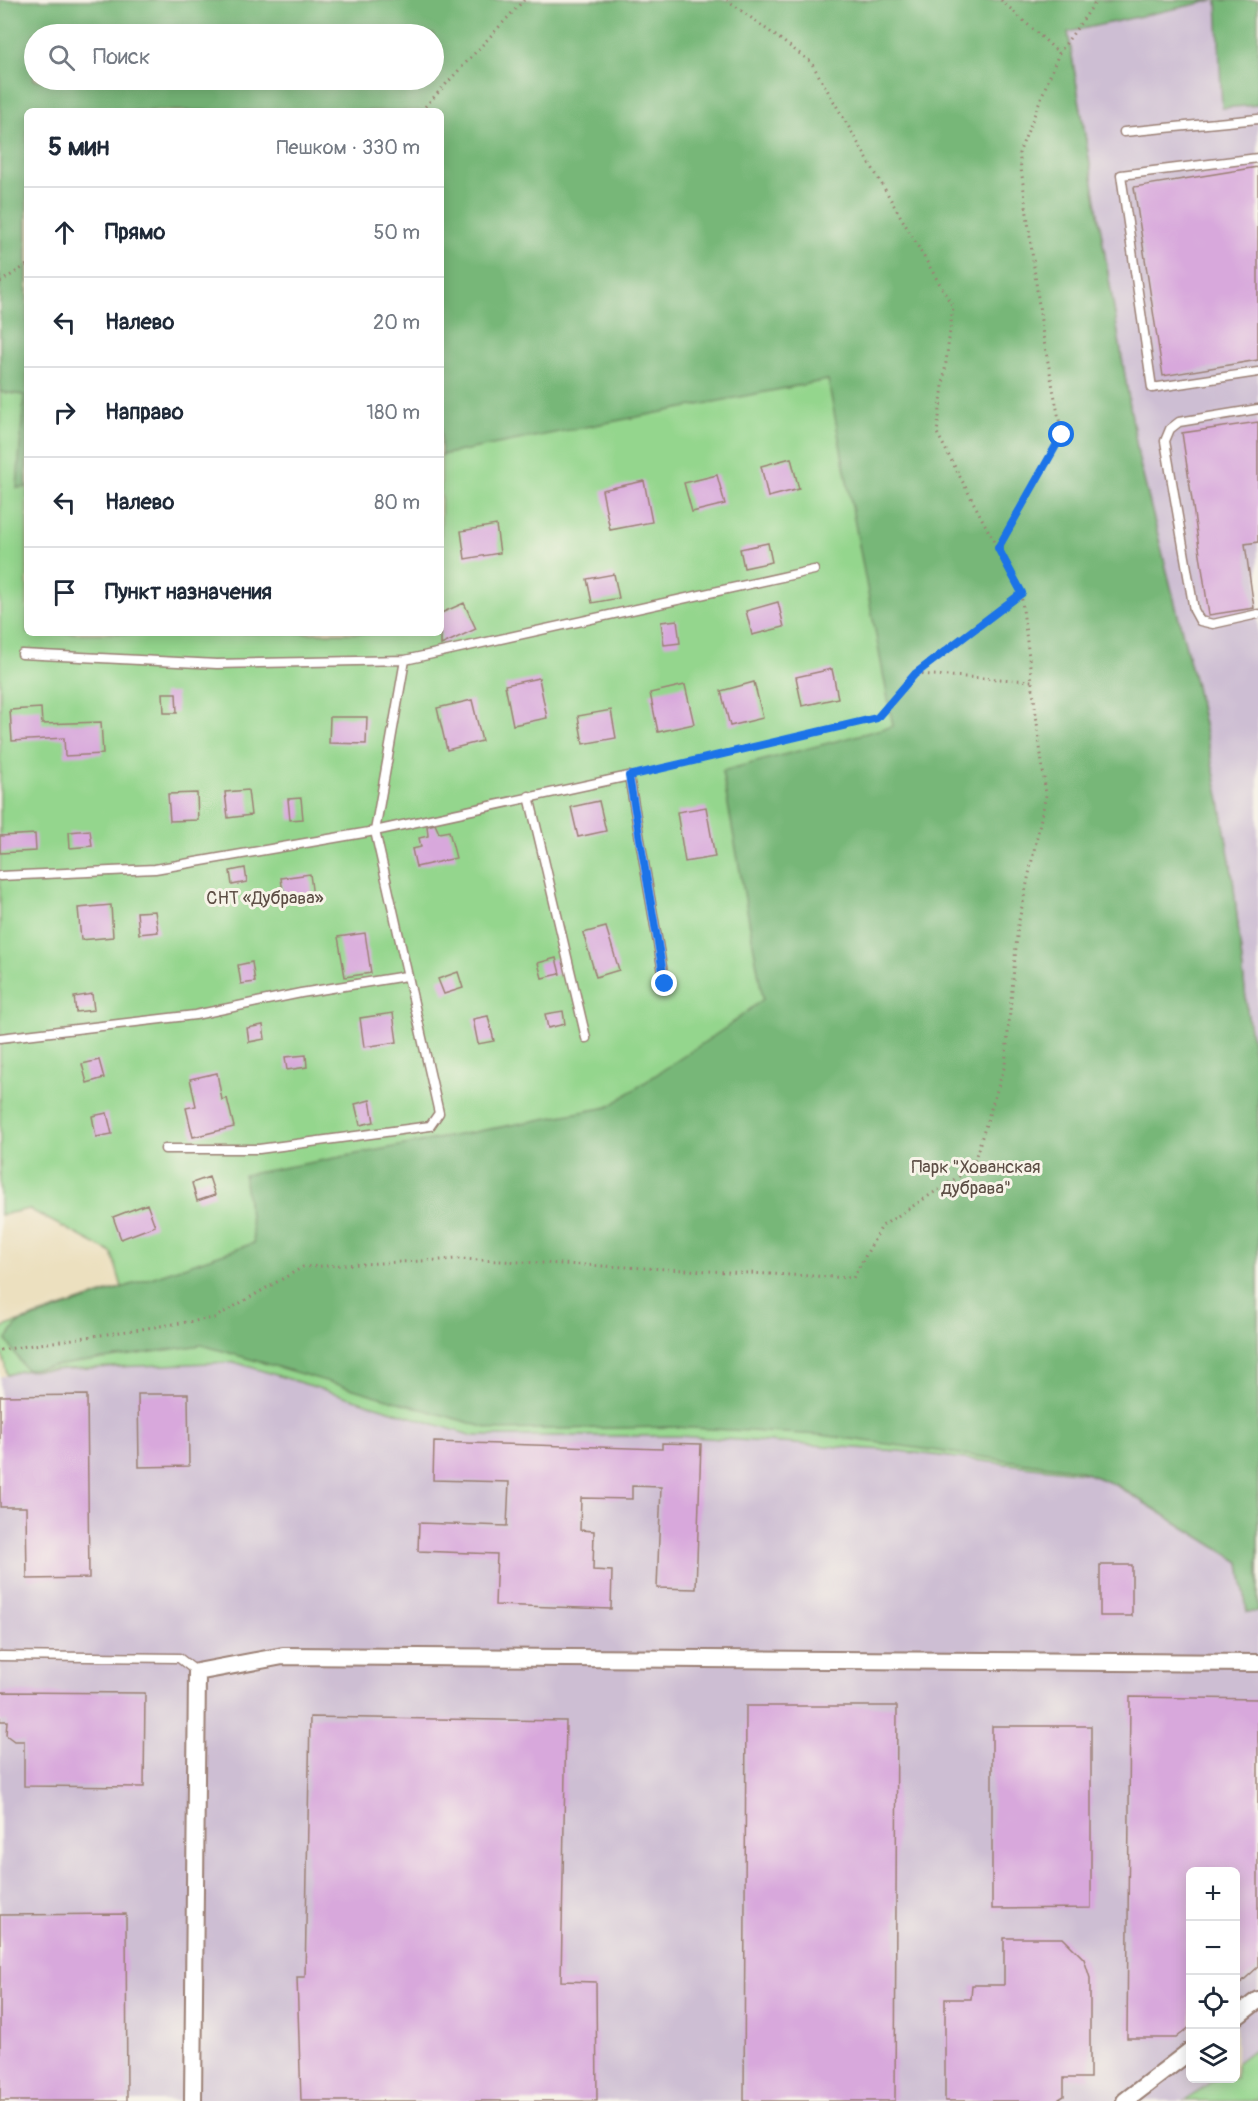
<!DOCTYPE html>
<html lang="ru">
<head>
<meta charset="utf-8">
<style>
	body { margin:0; font-family:Pangolin,sans-serif; background:#f6f6f7; color:#1f2937 }
	.controls { position:absolute; right:18px; bottom:18px; display:grid; overflow:hidden; border-radius:9px; box-shadow:0 3px 15px #0003 }
	.controls button { width:54px; height:54px; display:grid; place-items:center; padding:0; border:0; border-bottom:2px solid #e0e1e3; background:#fff; color:#1f2937; font:30px sans-serif }
	.stop { position:absolute; width:18px; height:18px; margin:-14px; border:4px solid #1a73e8; border-radius:50%; background:#fff }
	.stop.end { background:#1a73e8; border-color:#fff; box-shadow:0 2px 6px #0008 }
	.list { margin:0; padding:0; list-style:none }
	h2 { display:flex; justify-content:space-between; align-items:center; height:78px; margin:0; padding:0 24px; font-size:26px }
	h2 small { font-size:20px; font-weight:400; color:#747a83 }
	.list li { display:grid; grid-template-columns:39px 1fr auto; gap:18px; align-items:center; box-sizing:border-box; height:90px; padding:0 24px; border-top:2px solid #e0e1e3 }
	.list b { display:block; font-size:22px; white-space:nowrap }
	.list em { font-size:20px; font-style:normal; color:#747a83 }
	.icon { flex:none; width:33px; height:33px; fill:none; stroke:currentColor; stroke-width:2; stroke-linecap:round; stroke-linejoin:round }
	.map { position:relative; flex:none; width:1258px; height:2101px; overflow:hidden }
	.search { position:absolute; background:#fff; box-shadow:0 3px 15px #0003; left:24px; top:24px; width:420px; height:66px; display:flex; align-items:center; gap:15px; box-sizing:border-box; padding:0 21px; border-radius:33px; color:#747a83; font-size:22px }
	.panel { position:absolute; background:#fff; box-shadow:0 3px 15px #0003; left:24px; top:108px; width:420px; height:528px; border-radius:9px }
	.map>svg:first-child { display:block }
</style>
</head>
<body>
<div class="map">
<svg width="1258" height="2101" viewBox="0 0 1258 2101">
	<rect width="100%" height="100%" fill="#f7f3e8"/>
	<filter id="ink" filterUnits="userSpaceOnUse"><feTurbulence type="fractalNoise" baseFrequency=".0167" numOctaves="2"/><feDisplacementMap in="SourceGraphic" scale="12" xChannelSelector="R" yChannelSelector="G"/><feConvolveMatrix kernelMatrix="1 2 1 2 8 2 1 2 1" color-interpolation-filters="sRGB"/></filter>
	<filter id="wash" filterUnits="userSpaceOnUse"><feTurbulence type="fractalNoise" baseFrequency=".008" numOctaves="4" result="noise"/><feDisplacementMap in="SourceGraphic" scale="24" xChannelSelector="R" yChannelSelector="G"/><feGaussianBlur stdDeviation="1.35" result="paint"/><feColorMatrix in="noise" values="0 0 0 0 0 0 0 0 0 0 0 0 0 0 0 0 0 1.4 0 .05"/><feComposite in="paint" operator="in"/></filter>
	<g filter="url(#wash)">
		<rect width="100%" height="100%" fill="#ece0bf"/>
		<!-- industrial -->
		<path fill="#cdbed3" d="M1217 0 1222 108 1258 105V1077L1248 1018 1233 879 1219 796 1196 687 1139 460 1068 32Z
			M234 1362 473 1436H679L899 1451 1099 1475 1240 1562 1246 1612H1258V2046L1236 2063V1872H1190V2078L1215 2079 1185 2101H0V1377L20 1371Z"/>
		<!-- green -->
		<path fill="#94d68d" stroke="#6f7a5c" stroke-width="1.5" fill-rule="evenodd" d="M0 0 1068 32 1139 460 1196 687 1219 796 1233 879 1248 1018 1258 1077V1612H1247L1240 1562 1099 1475 899 1451 679 1436H473L234 1362 20 1371 7 1375 0 1343V1328L122 1287 112 1253 29 1209 0 1215ZM34 34H434V80H34ZM27 111H441V633H27Z
			M1258 2046V2101H1185L1215 2079 1236 2078V2063Z"/>
		<!-- forest -->
		<path fill="#77b778" stroke="#606b52" stroke-width="1.5" fill-rule="evenodd" d="M0 0H1215L1068 32 1139 460 1196 687 1219 796 1233 879 1248 1018 1258 1077V1612H1247L1240 1562 1116 1485 1078 1470 821 1435 673 1427 494 1430 202 1345 26 1370 6 1340 18 1323 254 1243 244 1175 608 1107 727 1027 763 999 722 771 893 726 828 380 441 455V111H27V487L17 488 24 395 0 392ZM34 34H434V80H34Z
			M1217 0H1258V105L1222 108Z"/>
		<g id="blocks">
			<!-- building -->
			<path fill="#d8a8dc" d="M1258 167V360L1163 376 1134 187Z
				M1258 422V542L1245 544 1254 608 1209 615 1182 433Z
				M791 458 799 489 768 497 761 466Z
				M717 475 725 504 692 512 684 483Z
				M644 481 652 522 610 530 602 490Z
				M496 525 500 553 465 559 461 531Z
				M768 543 772 562 744 568 740 549Z
				M614 574 619 598 592 603 587 579Z
				M778 602 784 627 752 635 746 611Z
				M464 603 476 629 441 645V613Z
				M677 620 680 643 664 645 661 622Z
				M832 669 838 698 802 706 796 677Z
				M539 678 547 718 513 725 505 685Z
				M754 682 763 718 730 726 721 691Z
				M685 685 694 724 658 732 650 693Z
				M163 693H176L177 713H164Z
				M472 700 482 741 447 750 437 708Z
				M41 708 42 724 101 722 103 754 65 756 64 738 12 741 10 710Z
				M611 710 616 738 583 744 578 716Z
				M330 717H367L366 744 329 743Z
				M248 790 251 815 228 818 225 792Z
				M197 793 198 820 170 821 168 794Z
				M301 798 303 819 290 820 288 799Z
				M599 801 606 831 578 837 571 807Z
				M706 807 715 857 685 862 677 812Z
				M435 824 439 833 449 831 456 858 416 867 412 849 421 847 419 838 428 836 427 826Z
				M90 830 92 846 70 848 69 832Z
				M35 834 36 851 0 853V836Z
				M245 868 247 882 232 885 230 871Z
				M310 874 313 897 284 901 281 878Z
				M111 905 113 937 81 940 78 908Z
				M155 911 158 932 139 934 137 912Z
				M606 927 619 970 596 977 583 933Z
				M365 933 371 973 345 977 338 937Z
				M556 958 560 974 542 978 538 963Z
				M252 962 255 982 241 984 238 965Z
				M458 972 463 988 444 994 438 979Z
				M92 994 94 1010 76 1012 74 997Z
				M563 1011 565 1024 548 1028 545 1014Z
				M393 1013 397 1042 364 1047 360 1018Z
				M488 1016 494 1041 478 1044 473 1019Z
				M263 1025 265 1039 249 1042 247 1028Z
				M306 1055 307 1067 287 1070 285 1057Z
				M99 1060 104 1078 87 1083 82 1064Z
				M217 1073 222 1100 227 1098 234 1127 193 1137 186 1108 196 1106 190 1079Z
				M370 1100 374 1122 360 1125 355 1104Z
				M107 1113 112 1134 96 1137 92 1116Z
				M209 1177 215 1195 197 1201 192 1183Z
				M147 1204 155 1226 121 1239 113 1217Z
				M138 1394H188L189 1466 139 1467Z
				M87 1395 89 1578 27 1579 26 1507H0V1396Z
				M434 1442 662 1449V1443L701 1444 696 1589 657 1588 661 1487 632 1486V1499L581 1498 580 1530 594 1531 593 1570 612 1571 611 1609 495 1605 497 1554 418 1551 419 1523 507 1526 509 1482 433 1480Z
				M1100 1565H1132V1616H1100Z
				M0 1692 145 1693 144 1787 24 1786V1741H14L6 1735 7 1721H0Z
				M1130 1697 1258 1699V1967L1236 1987V1872H1191V2026L1176 2038H1127Z
				M746 1706H897L895 2101H744Z
				M310 1717 566 1721 561 1981 596 1982 597 2101H301L297 1977H305Z
				M992 1726H1091V1908L992 1909Z
				M126 1914 127 2101H0V1915Z
				M1004 1938H1063L1084 1959 1090 1978V2078H1064V2096L1056 2101H945V1999H971L972 1985H1004Z"/>
		</g>
	</g>
	<g filter="url(#ink)">
		<use href="#blocks" fill-opacity="0" stroke="#9b8075" stroke-width="1.5"/>
		<g fill="none" stroke-linecap="round" stroke-linejoin="round">
			<defs>
				<path id="service" d="M1124 132 1258 119
					M1258 158 1121 175 1152 388 1258 372
					M1258 409 1179 422 1170 429 1165 441 1194 610 1200 621 1213 624 1258 614
					M22 654 217 664 405 660
					M529 796 586 1038
					M0 876 155 869 375 831 629 776 665 984
					M0 1038 195 1015 301 993 406 976
					M165 1149H259L430 1126 439 1113 375 831 405 660 814 570
					M0 1656 179 1658 197 1672"/>
				<path id="minor" d="M1236 2017 1258 2000
					M193 2101 197 1672 283 1656 1258 1663
					M1125 2101 1190 2051"/>
			</defs>
			<!-- service casing -->
			<use href="#service" stroke="#9b8075" stroke-width="11"/>
			<!-- minor casing -->
			<use href="#minor" stroke="#9b8075" stroke-width="20"/>
			<!-- path -->
			<path stroke="#9b8075" stroke-width="3" stroke-dasharray="1.5 4.5" stroke-linecap="butt" d="M1001 0 1059 53
				M421 111 524 0
				M0 282 27 265
				M998 548 1062 435 1043 336 1019 153 1059 53 1097 0
				M916 674 1032 681
				M640 773 877 718 915 674 1021 593
				M0 1350 214 1318 303 1267 459 1259 853 1278 882 1226 972 1168 1005 1065 1018 925 1046 795 1021 593 937 433 953 307 811 62 727 0"/>
			<!-- service -->
			<use href="#service" stroke="#fff" stroke-width="8"/>
			<!-- minor -->
			<use href="#minor" stroke="#fff" stroke-width="16"/>
		</g>
	</g>
	<g fill="none" stroke-linecap="round" stroke-linejoin="round" filter="url(#ink)">
		<!-- route -->
		<path stroke="#1a73e8" stroke-width="8" d="M665 984 629 776 877 718 915 674 1022 593 998 548 1062 435"/>
	</g>
	<g text-anchor="middle" dominant-baseline="central" stroke-width="6" stroke-linejoin="round" paint-order="stroke">
		<!-- park labels -->
		<g font-size="18" fill="#5c4d44" stroke="#f7f3e8">
			<text x="265" y="898">СНТ «Дубрава»</text>
			<text x="976" y="1167">Парк "Хованская<tspan x="976" dy="21">дубрава"</tspan></text>
		</g>
	</g>
</svg>
<div class="controls">
<button>+</button>
<button>−</button>
<button><svg class="icon" aria-label="locate" viewBox="0 0 24 24"><circle cx="12" cy="12" r="6"/><path d="M12 2v4M12 18v4M2 12h4M18 12h4"/></svg></button>
<button><svg class="icon" aria-label="layers" viewBox="0 0 24 24"><path d="M12 4l9 5-9 5-9-5zM3 14l9 5 9-5"/></svg></button>
</div>
<div class="stop" style="left:1062px;top:435px"></div>
<div class="stop end" style="left:665px;top:984px"></div>
<div class="search"><svg class="icon" aria-label="search" viewBox="0 0 24 24"><circle cx="10" cy="10" r="6"/><path d="M15 15l6 6"/></svg>Поиск</div>
<section class="panel">
<h2>5 мин<small>Пешком · 330 m</small></h2>
<ul class="list">
<li><svg class="icon" aria-label="ahead" viewBox="0 0 24 24"><path d="M12 20V5M6 11l6-6 6 6"/></svg><div><b>Прямо</b></div><em>50 m</em></li>
<li><svg class="icon" aria-label="left" viewBox="0 0 24 24"><path d="M17 20v-9H6M10 6l-5 5 5 5"/></svg><div><b>Налево</b></div><em>20 m</em></li>
<li><svg class="icon" aria-label="right" viewBox="0 0 24 24"><path d="M7 20v-9h11M14 6l5 5-5 5"/></svg><div><b>Направо</b></div><em>180 m</em></li>
<li><svg class="icon" aria-label="left" viewBox="0 0 24 24"><path d="M17 20v-9H6M10 6l-5 5 5 5"/></svg><div><b>Налево</b></div><em>80 m</em></li>
<li><svg class="icon" aria-label="arrive" viewBox="0 0 24 24"><path d="M6 21V4h12l-3 4 3 4H6"/></svg><div><b>Пункт назначения</b></div></li>
</ul>
</section>
</div>
</body>
</html>
